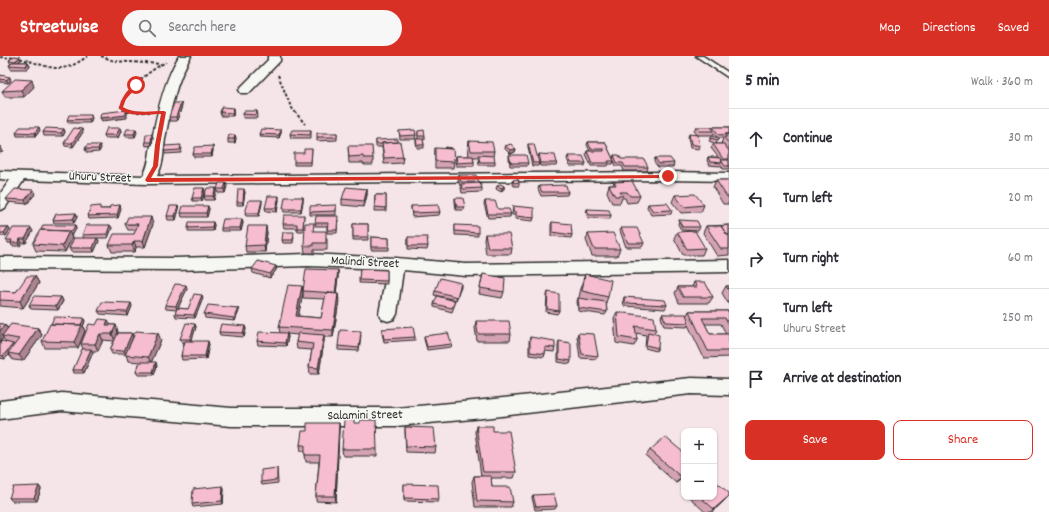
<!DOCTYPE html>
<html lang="en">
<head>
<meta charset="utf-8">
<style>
	body { margin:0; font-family:Dekko,sans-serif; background:#f7f7f7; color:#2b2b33 }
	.controls { position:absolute; right:12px; bottom:12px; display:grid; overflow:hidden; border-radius:8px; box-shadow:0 1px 3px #0004 }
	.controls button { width:36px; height:36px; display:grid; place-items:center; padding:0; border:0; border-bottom:1px solid #e1e1e2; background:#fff; color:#2b2b33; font:20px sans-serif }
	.stop { position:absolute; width:12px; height:12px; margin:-9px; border:3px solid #d93025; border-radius:50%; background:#fff }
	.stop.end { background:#d93025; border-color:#fff; box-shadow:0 1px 4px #0008 }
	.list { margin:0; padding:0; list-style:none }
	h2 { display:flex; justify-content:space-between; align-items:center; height:52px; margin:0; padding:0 16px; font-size:17px }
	h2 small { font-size:13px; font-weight:400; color:#7c7c81 }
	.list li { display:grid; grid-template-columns:26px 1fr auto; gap:12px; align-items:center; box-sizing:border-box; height:60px; padding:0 16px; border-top:1px solid #e1e1e2 }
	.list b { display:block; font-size:15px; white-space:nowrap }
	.list p { margin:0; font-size:13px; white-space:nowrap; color:#7c7c81 }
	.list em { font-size:13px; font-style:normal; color:#7c7c81 }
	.actions { display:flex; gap:8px; padding:12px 16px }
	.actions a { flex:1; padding:9px 0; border:1px solid #d93025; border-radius:8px; text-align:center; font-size:14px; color:#d93025 }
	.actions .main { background:#d93025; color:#fff }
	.icon { flex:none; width:22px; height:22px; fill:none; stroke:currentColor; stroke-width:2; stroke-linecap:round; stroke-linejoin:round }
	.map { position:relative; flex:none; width:729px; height:456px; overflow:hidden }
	header { display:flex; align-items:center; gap:24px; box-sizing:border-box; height:56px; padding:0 20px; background:#d93025; color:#fff }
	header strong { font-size:19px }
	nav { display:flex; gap:22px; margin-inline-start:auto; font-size:14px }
	.search { width:280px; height:36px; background:#f7f7f7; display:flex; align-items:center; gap:10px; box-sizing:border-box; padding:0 14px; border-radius:22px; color:#7c7c81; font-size:15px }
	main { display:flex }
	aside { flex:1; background:#fff }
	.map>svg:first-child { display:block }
</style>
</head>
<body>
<header>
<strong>Streetwise</strong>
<div class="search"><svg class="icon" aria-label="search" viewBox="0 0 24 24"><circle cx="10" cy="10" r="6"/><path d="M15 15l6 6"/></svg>Search here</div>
<nav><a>Map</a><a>Directions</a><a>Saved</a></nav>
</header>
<main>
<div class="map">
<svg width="729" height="456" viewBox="0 0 729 456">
	<rect width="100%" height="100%" fill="#f6e5e8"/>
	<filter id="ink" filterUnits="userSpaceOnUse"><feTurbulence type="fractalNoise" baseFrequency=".025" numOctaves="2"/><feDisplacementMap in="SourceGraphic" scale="8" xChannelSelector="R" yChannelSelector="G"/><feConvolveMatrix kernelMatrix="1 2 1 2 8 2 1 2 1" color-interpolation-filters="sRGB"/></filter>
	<g filter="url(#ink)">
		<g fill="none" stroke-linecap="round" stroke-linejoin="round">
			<defs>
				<path id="service" d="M696 0H703L729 17V22Z"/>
				<path id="minor" d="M179 0H191C176 25 170 55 165 83 163 97 164 107 157 120L668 116 729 117V125L668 124 147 128 24 124 5 152 0 154V138L10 124 0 123V115L143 120C150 108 149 97 152 84 157 56 164 25 179 0Z
					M268 0H280V5L249 37H241L239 34 241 31 268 4Z
					M308 198 396 202 466 208 729 204V216L466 220 403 214 397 258 394 263 388 265 382 263 379 258 387 213 308 210 176 214 0 213V201L176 202Z
					M691 322 729 323V339L691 338 484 362 396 370H231L62 355 0 363V345L62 337 231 352H396L484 344Z"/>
			</defs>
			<!-- service casing -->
			<use href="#service" stroke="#2b2b2b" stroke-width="3"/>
			<!-- minor casing -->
			<use href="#minor" stroke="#2b2b2b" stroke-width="3"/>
			<!-- path -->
			<path stroke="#2b2b2b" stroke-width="2" stroke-dasharray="3 2" stroke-linecap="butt" d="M101 0 114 5 161 8
				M0 1C7 2 15 1 22 3 52 11 60 20 88 0
				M278 19 291 51 305 68
				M150 56H126L121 51C127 32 149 15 166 6"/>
			<!-- service -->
			<use href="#service" fill="#f6f6f2" fill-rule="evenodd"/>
			<!-- minor -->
			<use href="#minor" fill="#f6f6f2" fill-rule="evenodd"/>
		</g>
		<!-- wall -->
		<path fill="#d4a3b3" stroke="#2b2b2b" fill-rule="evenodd" d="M20 1 21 4 18 6H28L30 10 27 13H11L9 9 11 8 10 7 9 4Z
			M0 19 11 25 8 27 0 26Z
			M34 31 24 41H5L2 35Z
			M182 50 177 65H170L169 61Z
			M234 52V55L233 60H221L220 56Z
			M257 55 258 59 257 62H243V58Z
			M92 62 90 67H68L67 64Z
			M696 71 712 73 713 71H729V113H723L721 109 720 110 709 109 707 104 708 101H718L711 92 713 88H722H721L723 82H719L716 88 709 85 711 82 717 81 714 77 713 79H697L694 74Z
			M120 72 121 75 118 82H105L104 79Z
			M64 73 65 76 63 80H44L43 76Z
			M136 73 137 76 135 81H126L125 78Z
			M40 74 36 80H17L16 76Z
			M281 74V77L279 82 260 81 259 78Z
			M311 74V82H291L290 78Z
			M399 75 416 79 415 83H400Z
			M418 75 425 80V83H423L424 89V92H417L416 86V83H418Z
			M83 76 73 91 65 90 64 87Z
			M337 77V84L317 85V81Z
			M689 78 700 90 699 93 690 92 688 81Z
			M235 79 236 82 235 87H228V83Z
			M153 81 152 89 146 90 145 86Z
			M376 84 403 101 402 107 384 108 382 91H376Z
			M469 85 494 95 493 100 495 106V109H479L478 101H473L474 106V110H456L455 104 456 100H469L468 92Z
			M588 86H605L613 103 614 99 621 103 648 111 647 115H624L622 110H616L614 105 613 108H609L608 110H591L586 98 587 95H590L587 89Z
			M528 88 539 107 538 110H532L528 91Z
			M348 90 373 102V109H364L363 107H349Z
			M505 90 516 93 515 96 510 98 505 93Z
			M101 92 99 96 87 97 85 93Z
			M182 92 181 97 165 98 164 95Z
			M435 92 454 106 453 112H435Z
			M312 93 311 109H294V106L304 97Z
			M213 94 212 101H194L193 98Z
			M539 98 557 107 556 110H540L538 101Z
			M509 99 528 107 527 110H510L509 102Z
			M568 100 586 107 585 110H570L567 103Z
			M655 102 674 107 673 111H658L654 106Z
			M459 119 479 126 478 127 482 132V136L462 137 461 132V130H460L458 123Z
			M513 124 519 126V130H514L512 127Z
			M716 124H729V148H723L713 131Z
			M614 126 640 140 637 146 627 147 625 142H622L620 147H612L607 136 609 129H613Z
			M227 130 225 137H218L217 133Z
			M497 130H504V133L501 136 496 133Z
			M539 130 568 136 567 139 541 140 538 133Z
			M204 132 205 135 202 145H193L192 142Z
			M216 132V136L214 144H205L204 140Z
			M367 133V139L364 151 342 149V143Z
			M245 136 243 149H237V146Z
			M35 138 27 148 8 146 6 143Z
			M375 139H386V155H374Z
			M675 139 704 149 701 156 681 157 672 146Z
			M303 141V145L301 156H284L283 153Z
			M455 142 465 151 464 154H456L455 146Z
			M279 144 277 156 266 155 265 152Z
			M485 145 498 153 511 158 510 161 488 162 484 148Z
			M262 147 259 160H246L245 157Z
			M648 148 672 154 671 158 651 159 647 151Z
			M120 149 121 153 118 162 89 163 88 160 101 153H109Z
			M336 149V159H310V156Z
			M178 150 179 153 176 164H168L167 160Z
			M208 150 209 153 207 161H182L181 157Z
			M411 150 440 156 439 159 412 161 411 153Z
			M513 150 534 162 533 165 515 163V159H512Z
			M587 153 611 159 610 163 588 162 586 157Z
			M76 157 77 161 74 167H54L53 164Z
			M304 159 303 175H297V172H284L283 168Z
			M242 163 243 167 241 175H221V172Z
			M338 164 337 177H327V170H315V167Z
			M679 164 700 171 698 175 681 174 678 168Z
			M213 166 214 169 213 175H188V172Z
			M552 166 572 179 571 182 551 180V169Z
			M125 168H153L145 191H136L135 196H112L109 189 134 178 136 174H128Z
			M353 168H368V184H353Z
			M75 169 76 173 73 178H71L72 182 65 196 36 195 33 188Z
			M110 169 112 172 108 182H97L99 185 94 196H71L69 192 84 182 82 179Z
			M455 169 478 177V180L455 179Z
			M729 169V199L717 200 703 177 706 170Z
			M0 171H8L10 174 6 180H0Z
			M621 172 644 187 642 191H626L620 175Z
			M33 175 26 187H22L20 190H12L11 187H8L6 184Z
			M314 175 327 182V194H314V197H305L304 190Z
			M267 176 265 196H246L245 190Z
			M677 176 705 192 702 199H683L674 182Z
			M485 178 512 192 511 198H486L484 184Z
			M588 178 620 193 617 200H592L586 184Z
			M294 180 293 187H283L282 184Z
			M371 181 389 182V194H371Z
			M408 181 428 190 427 194 408 193Z
			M276 210V214L270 222 253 217 252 213Z
			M360 213 387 214V228L359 227Z
			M338 214V221L336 238H338L339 245 333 281H324V285L319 318H310L309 311 312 294 297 293 296 286 298 279 287 278 288 281 286 290 258 289 257 285 280 277 279 271 303 235ZM303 237V242L325 243 321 262 298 260Z
			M483 218 504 236 502 242 479 238Z
			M585 218 608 241 606 246 607 256 605 259 578 255 577 245 578 242 579 241 583 224Z
			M35 220 39 227 23 252 0 250V236H16Z
			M694 226 713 241 709 247H679L675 237 678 231H692Z
			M726 230H729V249L722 237Z
			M461 231 456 244 434 239 435 235Z
			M187 233 178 252 188 253 203 242 195 262 176 261 175 258 177 254 166 253 165 249Z
			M548 236 559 255 557 258 546 256 547 239Z
			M61 241 63 245 58 254 31 253 29 249Z
			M624 241 667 249 665 253 624 250 623 245Z
			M434 248H455L452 256 434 251Z
			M132 250 128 260 100 258 98 255Z
			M238 252 239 255 235 265 205 262 204 258Z
			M689 255H729V301L704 302 688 269 687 271 664 270 661 261 662 258 686 260ZM705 268H721L726 278H710Z
			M617 256 656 273 654 277 658 292 656 295 645 292 646 279 636 277 637 284 634 290 616 287 614 262Z
			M85 265 83 271 85 275 78 292H45L42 285Z
			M476 265 511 278 510 285H477L475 272Z
			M195 268 196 271 191 285 209 288 206 303 182 304 181 300 184 286H182L180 283Z
			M5 269 8 272H38L42 279 23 305 13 304 9 299 5 303 0 302V287L6 286 3 282 0 286Z
			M110 269H116L118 277H132L133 281 128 292 161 284 151 306 157 310 154 319H138L136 316 140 306 128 305 126 298H112L110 294 114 285 103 284 98 295H92L93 296 84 317H74L73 314 83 293 81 288Z
			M245 270 246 273 244 281 220 279 219 276Z
			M382 273 415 281V284L384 286 382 277Z
			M578 277 598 300 596 303 580 302 577 280Z
			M361 279 359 295 338 294V290Z
			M424 280 452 288 451 291 427 294 424 283Z
			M530 281 555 292 554 296 545 295V298L544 301 529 299V285Z
			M559 285 571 305 570 308 558 306V289Z
			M339 367V373L336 446 316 445V440L319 406H306L305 399V395H301L300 389 307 375Z
			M354 367 377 393V400H343L342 393Z
			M476 370 493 375 516 416 514 422H491L492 431 513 446 511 451H475L472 426 474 420H481L475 376Z
			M405 371 436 391 435 397 406 396 405 377Z
			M650 394 684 421 676 427 646 400Z
			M277 412 278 427 262 429 261 426Z
			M404 428 439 443 438 446 404 445Z
			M39 430 41 433 37 445H12L9 442Z
			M224 433 223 448 193 451 192 448Z
			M533 439 557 450 555 453 535 454 532 442Z
			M689 441H714L725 444 712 456H705Z"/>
		<!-- shaded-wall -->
		<path fill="#ac8492" stroke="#2b2b2b" d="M20 1 21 4 16 8 15 5Z
			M28 6 30 10 27 13 26 10Z
			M10 21 11 25 8 27 6 24Z
			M32 24 34 31 24 41 21 34Z
			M181 47 182 50 177 65 176 61Z
			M234 52V55L233 60 232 57Z
			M126 54 127 57V62L102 65 100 62Z
			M91 59 92 62 90 67 89 63Z
			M39 71 40 74 36 80 35 77Z
			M120 72 121 75 118 82 116 79Z
			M64 73 65 76 63 80 61 77Z
			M82 73 83 76 73 91 72 87Z
			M136 73 137 76 135 81 134 78Z
			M281 74V77L279 82V79Z
			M152 78 153 81 152 89 151 86Z
			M235 79 236 82 235 87 234 83Z
			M100 89 101 92 99 96 98 93Z
			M0 90 3 96 0 97Z
			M213 90V94L212 101 211 98Z
			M516 93 515 96 510 98V94Z
			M226 127 227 130 225 137 224 133Z
			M504 130V133L501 136 502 132Z
			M204 132 205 135 202 145 201 142Z
			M216 132V136L214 144 213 140Z
			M244 133 245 136 243 149V146Z
			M367 133V139L364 151V145Z
			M33 134 35 138 27 148 25 144Z
			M279 140V144L277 156 276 152Z
			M303 141V145L301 156V153Z
			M262 144V147L259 160V157Z
			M120 149 121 153 118 162 117 159Z
			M178 150 179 153 176 164 175 160Z
			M208 150 209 153 207 161 206 157Z
			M76 157 77 161 74 167 73 163Z
			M151 161 153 168 145 191 143 185Z
			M242 163 243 167 241 175 240 172Z
			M213 166 214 169 213 175 212 171Z
			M75 169 76 173 73 178 72 175Z
			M110 169 112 172 108 182 107 178Z
			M266 170 267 176 265 196 264 189Z
			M8 171 10 174 6 180 4 177Z
			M31 172 33 175 26 187 25 183Z
			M69 175 72 182 65 196 62 190Z
			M97 182 99 185 94 196 93 192Z
			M20 183 22 187 20 190 19 187Z
			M134 185 136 191 135 196 132 189Z
			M276 210V214L270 222V218Z
			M338 214V221L335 243V237Z
			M35 220 39 227 23 252 20 245Z
			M461 227V231L456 244 457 241Z
			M186 229 187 233 177 254 176 250Z
			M302 230 303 237 297 267 296 260Z
			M338 238 339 245 333 281V274Z
			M202 239 203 242 195 262 194 259Z
			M61 241 63 245 58 254 56 250Z
			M131 247 132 250 128 260 127 256Z
			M238 252 239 255 235 265 234 262Z
			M84 262 85 265 83 271 85 275 78 292 74 286Z
			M108 264 111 270 106 269Z
			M195 268 196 271 191 287 190 283Z
			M5 269 10 276 2 280 3 282 0 286V275Z
			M116 269 118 276 115 285 112 278Z
			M245 270 246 273 244 281 243 277Z
			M38 272 42 279 23 305 19 299Z
			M132 277 133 281 126 298 124 295Z
			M158 277 161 284 151 307 148 301Z
			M287 277 288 281 286 290 285 287Z
			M100 278 103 284 98 295 95 288Z
			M324 279V285L319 318 318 312Z
			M208 285 209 288 206 303 205 300Z
			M13 288 15 291 8 297 9 299 5 303 3 300Z
			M91 293 93 296 84 317 82 314Z
			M156 306 157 310 154 319 153 316Z
			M339 367V373L336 446 335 440Z
			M684 419V421L676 427 681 421Z
			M39 430 41 433 37 445 34 442Z
			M223 430 224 433 223 448 222 445Z
			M729 440 725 444 712 456 714 453Z"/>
		<!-- building -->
		<path fill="#f6bdd0" stroke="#2b2b2b" d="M14 0 20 1 15 5 9 4Z
			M12 6H28L26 10 9 9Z
			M0 19 10 21 6 24 0 23Z
			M15 23 32 24 21 34 2 35Z
			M174 47H181L176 61H169Z
			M222 51 234 52 232 57 220 56Z
			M126 54V59L100 62 101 57Z
			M244 55H257L256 59 243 58Z
			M69 59H91L89 63 67 64Z
			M20 71H39L35 77 16 76Z
			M696 71H711L714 75H699Z
			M713 71H729V78L719 79Z
			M46 72 64 73 61 77 43 76Z
			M74 72 82 73 72 87H64Z
			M107 72H120L116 79H104Z
			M127 73H136L134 78H125Z
			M261 73 281 74 279 79 259 78Z
			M292 74H311L310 79 290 78Z
			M415 74 416 79 400 80 399 75Z
			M424 74 425 80H418V75Z
			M317 77H337V81H317Z
			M146 78H152L151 86H145Z
			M689 78 698 79 700 90 691 88Z
			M725 78H729V88L724 81H727Z
			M229 79H235L234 83H228Z
			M712 80 719 82 718 84 711 82Z
			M398 83V86L382 87V88H376V84Z
			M416 83H423L424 89H417Z
			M469 85 492 86 494 95H471Z
			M400 86 403 101 384 102 382 87Z
			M588 86H605L614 105H608L609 107H592L587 95H604V93H591Z
			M511 88 516 93 510 94 505 90Z
			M528 88H534L539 107H533Z
			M713 88H724L729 95V103H723Z
			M87 89H100L98 93H85Z
			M181 89 180 94 164 95 165 90Z
			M213 90 211 98H193L195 91Z
			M348 90H372L373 102H364L363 100 349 101Z
			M446 91 452 92V93L445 92Z
			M435 92 453 93 454 106 435 105Z
			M304 93H312L311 106H294V97H304Z
			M539 98 555 99 557 107H541Z
			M478 99 494 100 495 106H480Z
			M509 99H526L528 107H511Z
			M614 99H619L621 103H644L648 111H625L623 107H617Z
			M456 100H473L474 106 457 107Z
			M568 100H583L586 107H571Z
			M708 101 720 102 722 107 710 106Z
			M655 102H670L674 107 659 108Z
			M721 104H729V110H725Z
			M459 119H476L479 126H461Z
			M518 123 519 126 514 127 513 124Z
			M716 124H729V141H727Z
			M632 125 640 140H630L627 136H620L623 140H615L609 129H616L614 126Z
			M219 127H226L224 133H217Z
			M480 127 482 132 463 133 461 128Z
			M500 128 504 130 502 132 497 130Z
			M566 129 568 136H542L539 130Z
			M346 131 367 133 364 145 342 143Z
			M195 132H204L201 142H192Z
			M207 132H216L213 140H204Z
			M15 133 33 134 25 144 6 143Z
			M238 133H244L243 146H237Z
			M695 138 704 149 684 151 675 139Z
			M375 139H386V152L375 151Z
			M268 140H279L276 152H265Z
			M285 141H303L301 153H283Z
			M455 142H463L465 151H457Z
			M249 144H262L259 157H245Z
			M485 145H495L498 153H509L511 158H488Z
			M667 147 672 154 653 155 648 148Z
			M120 149 117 159 88 160 91 151 100 150V153H109L110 150Z
			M336 149V155L310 156V150Z
			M438 149 440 156 412 157 411 150Z
			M170 150H178L175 160H167Z
			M183 150H208L206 157H181Z
			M513 150 534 152V162L516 160V156H513Z
			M587 153 609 154 611 159H589Z
			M76 157 73 163 53 164 56 158Z
			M284 159H304L303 172H297V168H283Z
			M316 160H338L337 174H327L328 167H315Z
			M128 161H151L143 185H134L132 189H109L114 178H134L138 168H125Z
			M223 163H242L240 172H221Z
			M679 164 697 165 700 171H682Z
			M189 166H213L212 171 188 172Z
			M552 166 571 168 572 179 552 176Z
			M305 167H314L313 175H326V187H313V190H304Z
			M353 168H368V181H353Z
			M43 169H75L72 175 41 174Z
			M87 169H110L107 178 82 179Z
			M455 169 478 170V177L455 175Z
			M729 169V179H727L721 170Z
			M248 170H266L264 189 245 190Z
			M706 170H721L727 179H729V193H721Z
			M0 171H8L4 177H0Z
			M13 172H31L25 183H20L19 187H11L12 184H6Z
			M621 172H637L644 187H628Z
			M40 174 69 175 62 190 33 188Z
			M695 175 705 192 687 193 677 176Z
			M283 176H294L293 184H282Z
			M613 177 620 193H594L588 178Z
			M485 178H509L512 192H488Z
			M371 181 389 182V191H371Z
			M408 181H427L428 190H408Z
			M74 182H97L93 192H69Z
			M258 205 276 210 270 218 252 213Z
			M306 213 338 214 335 237 303 235Z
			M360 213 387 214V225L359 224Z
			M483 218 505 222 504 236 480 232Z
			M585 218 611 224 608 241 582 235Z
			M27 220H35L20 245 0 244V236L1 235 16 236Z
			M440 222 461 227 457 241 435 235Z
			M694 226H705L713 241H683L678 231H697Z
			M175 228 186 229 176 250 165 249Z
			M288 229 302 230 296 260 321 262 326 237 338 238 333 274 279 271Z
			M726 230H729V235Z
			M548 236 559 238V255L547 253Z
			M194 238 202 239 194 259 175 258 177 252 188 253Z
			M34 240 61 241 56 250 29 249Z
			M437 240 455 245 452 252 434 248Z
			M624 241 665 244 667 249 625 247Z
			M578 242 606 246 607 256 579 252Z
			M102 246 131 247 127 256 98 255Z
			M208 249 238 252 234 262 204 258Z
			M689 255H729V270L725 262H702L710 278H729V295H708Z
			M617 256 654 261 656 273 635 270 637 284 619 281Z
			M662 258H686L689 267 666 266Z
			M54 261 84 262 81 269 51 268Z
			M99 263 108 264 106 269H116L112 278H100L95 288H81L89 268 96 269Z
			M476 265H509L511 278H478Z
			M0 267 5 269 0 275Z
			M186 267 195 268 190 283H180Z
			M11 268 38 272 19 299 8 297 19 283 2 280Z
			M50 268 82 269 74 286 42 285Z
			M221 268 245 270 243 277 219 276Z
			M413 271 415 281 384 283 382 273Z
			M340 274 361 275 359 292 338 290Z
			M136 275 158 277 148 301 125 299Z
			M259 276 287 277 285 287 257 285Z
			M648 276 659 279 658 292 646 289Z
			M118 277H132L124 295 110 294Z
			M298 277 324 279 318 312 309 311 313 288 296 286Z
			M448 277 452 288 427 291 424 280Z
			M578 277 594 278 598 300 582 298Z
			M530 281 555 285V292L545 291V298L530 296Z
			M2 285 13 288 3 300 0 299V287Z
			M185 285H208L205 300H181Z
			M559 285 571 287V305L559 303Z
			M82 293H91L82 314H73Z
			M140 306H156L153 316H136Z
			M344 364H354V367H360V364H376L377 393H342Z
			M307 367H339L335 440H316L320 399H305V389H300L302 375H307Z
			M476 370H493V375H509L516 416H483Z
			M405 371 434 372 436 391 406 390Z
			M665 381 684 397V419L681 421 650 394Z
			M277 412V424L261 426V414Z
			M474 420H491L492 431H510L513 446 477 445Z
			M714 424 729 437V440L714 453 700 441H714Z
			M404 428 438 429 439 443 404 442Z
			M39 430 34 442H9L13 431Z
			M223 430 222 445 192 448 193 433Z
			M554 438 557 450 536 451 533 439Z"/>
	</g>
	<!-- route -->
	<path fill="#d93025" d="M135 28 139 29 126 43 123 51C133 58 152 55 164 55L166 56 160 89 158 110 151 122 668 119 671 120 668 122 147 126 145 124 153 110 155 89 161 58C150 58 127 62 119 52 122 41 126 35 135 28Z"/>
	<g text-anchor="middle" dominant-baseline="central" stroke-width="3" stroke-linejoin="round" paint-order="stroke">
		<!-- street labels -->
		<g font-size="13" fill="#2b2b2b" stroke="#f6f6f2">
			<text transform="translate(100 122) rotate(2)">Uhuru Street</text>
			<text transform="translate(365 207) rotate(3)">Malindi Street</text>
			<text transform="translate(365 360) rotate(-1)">Salamini Street</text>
		</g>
	</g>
</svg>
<div class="controls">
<button>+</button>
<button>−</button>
</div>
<div class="stop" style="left:136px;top:29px"></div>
<div class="stop end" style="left:668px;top:120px"></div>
</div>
<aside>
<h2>5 min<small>Walk · 360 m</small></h2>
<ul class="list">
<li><svg class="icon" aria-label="ahead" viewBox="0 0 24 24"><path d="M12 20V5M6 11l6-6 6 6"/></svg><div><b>Continue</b></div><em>30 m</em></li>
<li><svg class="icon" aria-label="left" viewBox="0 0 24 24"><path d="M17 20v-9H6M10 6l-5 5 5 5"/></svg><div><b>Turn left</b></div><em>20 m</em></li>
<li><svg class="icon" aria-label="right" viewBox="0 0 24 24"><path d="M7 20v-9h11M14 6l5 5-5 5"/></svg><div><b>Turn right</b></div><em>60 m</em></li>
<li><svg class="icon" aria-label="left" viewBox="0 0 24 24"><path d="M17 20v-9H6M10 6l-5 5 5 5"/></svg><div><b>Turn left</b><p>Uhuru Street</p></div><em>250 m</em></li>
<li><svg class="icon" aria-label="arrive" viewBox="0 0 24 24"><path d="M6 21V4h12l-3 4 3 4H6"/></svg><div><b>Arrive at destination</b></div></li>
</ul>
<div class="actions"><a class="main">Save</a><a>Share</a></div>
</aside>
</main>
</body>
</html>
